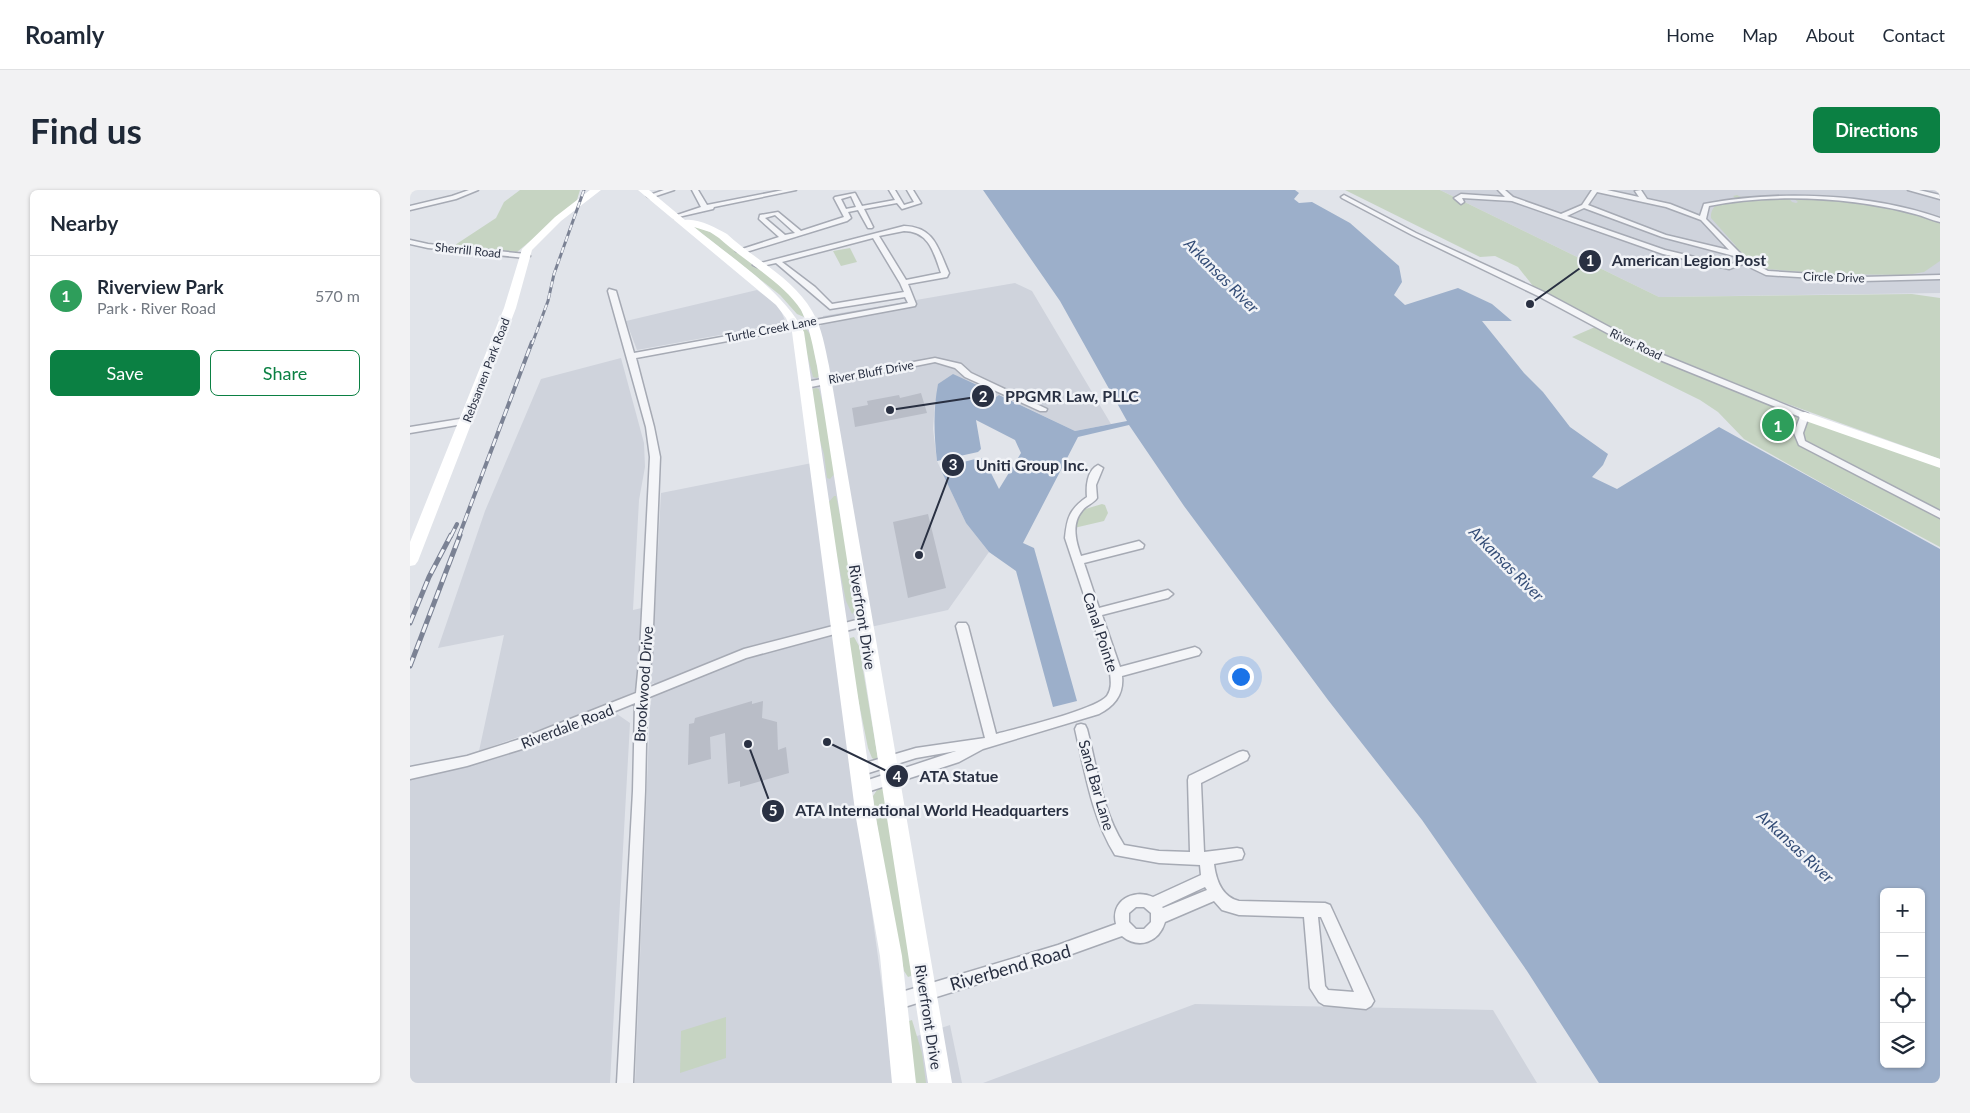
<!DOCTYPE html>
<html lang="en">
<head>
<meta charset="utf-8">
<style>
	body { margin:0; font-family:Lato,sans-serif; background:#f2f2f3; color:#1f2937 }
	.controls { position:absolute; right:15px; bottom:15px; display:grid; overflow:hidden; border-radius:8px; box-shadow:0 1px 4px #0004 }
	.controls button { width:45px; height:45px; display:grid; place-items:center; padding:0; border:0; border-bottom:1px solid #e0e1e3; background:#fff; color:#1f2937; font:25px sans-serif }
	.you { position:absolute; left:830px; top:486px; width:18px; height:18px; margin:-12px; border:4px solid #fff; border-radius:50%; background:#1a73e8; box-shadow:0 0 0 8px #1a73e833 }
	.badge { display:grid; place-items:center; width:32px; height:32px; border-radius:50%; background:#0b8043; color:#fff; font-size:16px; font-weight:700 }
	.pin { position:absolute; translate:-50% -50%; border:2px solid #fff; box-shadow:0 1px 5px #0006 }
	.list { margin:0; padding:0; list-style:none }
	h2 { display:flex; justify-content:space-between; align-items:center; height:65px; margin:0; padding:0 20px; font-size:21px }
	h2 small { font-size:16px; font-weight:400; color:#747a83 }
	.list li { display:grid; grid-template-columns:32px 1fr auto; gap:15px; align-items:center; box-sizing:border-box; height:80px; padding:0 20px; border-top:1px solid #e0e1e3 }
	.list b { display:block; font-size:19px; white-space:nowrap }
	.list p { margin:0; font-size:16px; white-space:nowrap; color:#747a83 }
	.list em { font-size:16px; font-style:normal; color:#747a83 }
	.actions { display:flex; gap:10px; padding:15px 20px }
	.actions a { flex:1; padding:11px 0; border:1px solid #0b8043; border-radius:8px; text-align:center; font-size:18px; color:#0b8043 }
	.actions .main { background:#0b8043; color:#fff }
	.icon { flex:none; width:28px; height:28px; fill:none; stroke:currentColor; stroke-width:2; stroke-linecap:round; stroke-linejoin:round }
	.map { position:relative; flex:none; width:1530px; height:893px; overflow:hidden; border-radius:8px }
	header { display:flex; align-items:center; gap:30px; box-sizing:border-box; height:70px; padding:0 25px; background:#fff; border-bottom:1px solid #e0e1e3 }
	header strong { font-size:24px }
	nav { display:flex; gap:28px; margin-inline-start:auto; font-size:18px }
	.intro { display:flex; align-items:center; justify-content:space-between; box-sizing:border-box; height:120px; padding:0 30px }
	h1 { margin:0; font-size:35px }
	.button { padding:12px 22px; border-radius:8px; background:#0b8043; color:#fff; font-size:18px; font-weight:700 }
	main { display:flex; gap:30px; padding:0 30px }
	aside { flex:1; background:#fff; border-radius:8px; box-shadow:0 1px 4px #0004 }
	.map>svg:first-child { display:block }
</style>
</head>
<body>
<header>
<strong>Roamly</strong>
<nav><a>Home</a><a>Map</a><a>About</a><a>Contact</a></nav>
</header>
<div class="intro"><h1>Find us</h1><a class="button">Directions</a></div>
<main>
<aside>
<h2>Nearby<small></small></h2>
<ul class="list">
<li><span class="badge" style="background:#2e9e5b">1</span><div><b>Riverview Park</b><p>Park · River Road</p></div><em>570 m</em></li>
</ul>
<div class="actions"><a class="main">Save</a><a>Share</a></div>
</aside>
<div class="map">
<svg width="1530" height="893" viewBox="0 0 1530 893">
	<rect width="100%" height="100%" fill="#e1e4ea"/>
	<!-- built -->
	<path fill="#cfd3dc" d="M1030 0H1530V103L1249 107Z
		M605 93 622 101 701 234 665 241 590 205 578 213 567 209 578 200 525 211 523 239 527 271 556 333 579 362 538 420 424 445 480 855 540 835 552 893H225L240 518 244 493 179 522 69 561 94 445 28 458 75 321 131 189 211 168 234 253 235 277 229 310 223 420 245 415 251 303 402 273 384 143 411 136 413 126Z
		M347 100 369 116 376 133 227 160 216 131Z
		M207 524 220 533 200 893H0V588L81 570Z
		M785 814 1083 820 1127 893H573Z"/>
	<!-- green -->
	<path fill="#c6d4c2" d="M110 0H170L166 13 107 62 45 55 86 28 94 12Z
		M935 0H1030L1249 107 1502 104 1530 108V269L1322 194 1198 139 1123 96 1108 77 1085 66 1070 67Z
		M1327 5 1331 7 1376 5 1382 12 1386 13 1388 12 1380 5 1425 8 1482 16 1530 32V71L1514 82 1497 85 1419 84 1356 79 1337 69 1331 63H1328L1322 57 1326 56 1301 28C1300 14 1314 10 1325 8L1323 6Z
		M280 34 305 44 376 100 390 116 394 127 387 124 370 105Z
		M440 58 447 72 431 76 423 61Z
		M1185 137 1225 157 1530 276V357L1426 301 1334 249 1308 222 1290 210 1162 147Z
		M395 138 401 145 409 186 407 188 403 187 392 145 393 139Z
		M406 198 409 199 421 247 425 283 420 289 417 288 414 264 409 248 402 199Z
		M424 306H426L439 367 447 420 442 424 436 411 422 342 418 313Z
		M692 314 695 315 698 323 694 331 664 338 665 333 672 320Z
		M444 447 449 456 468 569 465 570 462 568 458 558 441 474 439 453 440 448Z
		M475 596 504 779 501 786 498 787 494 781 473 678 463 606 469 597Z
		M316 827V868L270 883 271 841Z
		M502 830 512 863 516 893H501L499 831Z"/>
	<!-- water -->
	<path fill="#9cafca" fill-rule="evenodd" d="M573 0H885L889 3 884 9 889 13 902 12 940 33 989 76 992 92 984 105 995 115 1048 98 1082 114 1102 131H1072L1114 183 1133 202 1160 237 1198 264 1193 275 1182 287 1207 299 1309 237 1530 359V893H1189L1117 781 1012 630 918 510 774 316 719 235 668 247 613 353 624 358 667 511 643 517 606 381 579 362 556 333 530 278 569 268 574 269 589 299 611 263 605 250 566 230 571 259 568 262 527 271C524 244 523 220 528 194L543 184 578 200 568 209 578 213 589 205 665 241 717 231 650 111ZM1474 702H1511V874H1474Z"/>
	<!-- building -->
	<path fill="#b9bdc7" d="M511 203 517 223 445 237 442 218 458 215 457 211 489 205 490 208Z
		M518 324 536 398 498 408 483 332Z
		M342 511V514L353 511 352 528 367 532 368 560 376 557 379 583 330 597V591L318 594 315 543 300 547 301 569 278 575 279 534 284 533 285 528Z"/>
	<g fill="none" stroke-linecap="round" stroke-linejoin="round">
		<defs>
			<path id="street" d="M59 0H68L46 9 0 20V16L42 6Z
				M254 0H264L240 8 237 6Z
				M282 0H288L297 15 373 0H386L304 17 303 19 264 28V26L291 17Z
				M479 0H485L494 15 504 12 497 0H503L511 13 492 19 487 13 454 19 463 37 462 38H458L448 20 438 22 441 28 437 31 333 63 326 61 369 47 349 29 350 25 368 22 391 41 434 27 424 8 425 7 445 3 452 16 485 10ZM441 6 446 17 436 19 431 9ZM365 25 385 43 375 45 355 28Z
				M1088 0H1095L1103 7 1151 24 1172 15 1182 0H1197L1229 7 1225 1 1231 0 1237 9 1260 14 1290 26 1294 14C1366 0 1460 3 1530 28V32C1521 30 1513 26 1505 24 1442 7 1362 3 1299 16L1296 29 1336 69 1358 81 1452 87 1530 85V89L1452 91 1356 85 1333 74 1319 79 1253 64 1102 11 1052 8 1054 12 1051 14 1044 8 1051 4 1095 7ZM1187 2 1256 17 1291 30 1319 60 1256 45 1178 15ZM1174 18 1252 47 1324 66 1329 71 1319 75 1255 60 1157 26Z
				M1498 0H1509L1530 5V9Z
				M934 5 1006 43 1134 102 1246 162 1398 224 1399 226 1393 243 1395 251 1530 321V328L1389 255 1384 243 1390 227 1240 166 1128 106 1002 45 932 8 931 7Z
				M494 36C525 37 528 59 539 83L537 87 498 94 506 114 505 116 226 168 244 237 250 267 242 462 238 498 334 459 454 428 460 432 454 436 336 468 237 508 235 601 223 893H207L223 601 225 513 112 559 57 576 0 589V577L57 566 110 549 226 503 230 462 240 267 236 237 198 101 199 99 206 101 224 163 498 113 495 107 420 119 366 73 347 77 343 75ZM494 41C519 41 524 63 531 83L496 90 469 46ZM463 48 490 93 494 102 422 114 405 97 372 72Z
				M0 50 18 54 116 64 120 66 116 68 18 58 0 54Z
				M525 168 551 174 561 183 637 219 636 221H630L555 187 545 178 525 172 396 198 392 195 396 192Z
				M56 228 60 231 59 233 0 243V237Z
				M688 275 693 278 686 295 687 308C683 314 676 315 672 321 661 334 666 352 671 366L729 351 734 355 733 358 674 373 689 418 758 400 763 404 758 408 692 425 710 477 785 457 789 459 791 462 789 465 712 486C714 504 705 516 689 524L573 559 549 572 451 604 446 602 445 598 446 594 546 561 506 568 449 586 445 584 443 580 445 576 506 558 575 548 546 436 548 433H556L558 436 586 544C608 538 685 520 697 506 702 499 701 491 700 483L655 348C657 327 660 319 677 307 676 297 677 280 688 275Z
				M671 534 675 535 677 539C687 577 692 621 714 655L749 661 780 662 778 590 779 586 829 562 833 561 837 562 839 566 837 570 791 593 794 662 827 658 832 659 834 664 832 669 804 674C806 690 812 707 829 711L915 713 920 715 964 811 961 816 956 819 914 815 909 812 900 798 894 727 829 725 812 720 804 711 755 732C749 752 729 760 712 746L648 769 485 820 480 817 477 812 480 807 485 804 648 755 706 734C700 711 723 698 743 707L791 685 790 675 749 673 705 665C682 628 675 582 665 539L667 535ZM795 697 797 700 753 718 752 717ZM726 717H734L741 723V732L734 739H726L719 732V723ZM908 727H911L944 802 918 800 915 796Z"/>
		</defs>
		<!-- street casing -->
		<use href="#street" stroke="#a6aab4" stroke-width="3"/>
		<!-- street -->
		<use href="#street" fill="#f4f5f8" fill-rule="evenodd"/>
		<!-- secondary -->
		<path fill="#fff" fill-rule="evenodd" d="M180 0H191L151 31 122 60 106 118 8 371 5 375 0 376V352L94 118 112 59 145 27Z
			M228 0H239L275 30C288 28 306 38 317 44 344 69 383 88 402 121 412 137 415 158 419 176L542 893H518L407 176C403 158 400 137 391 120 373 92 334 71 309 48L300 42 284 37C319 66 374 101 394 142L466 628 492 766 506 893H482L470 766 446 628 382 142 376 128 366 115Z
			M1395 222 1530 269V278L1390 229 1389 226 1390 223Z"/>
		<defs>
			<path id="rail-far2" d="M122 154 138 111 144 84 174 0"/>
			<path id="rail-far1" d="M41 346 47 334
				M49 346 122 152"/>
			<path id="rail" d="M0 433 19 387 41 345
				M0 476 50 345"/>
		</defs>
		<!-- rail-far2 casing -->
		<use href="#rail-far2" stroke="#7b8294" stroke-width="3"/>
		<!-- rail-far1 casing -->
		<use href="#rail-far1" stroke="#7b8294" stroke-width="4"/>
		<!-- rail casing -->
		<use href="#rail" stroke="#7b8294" stroke-width="5"/>
		<!-- rail-far2 -->
		<use href="#rail-far2" stroke="#f1f3f7" stroke-width="2" stroke-dasharray="6" stroke-linecap="butt"/>
		<!-- rail-far1 -->
		<use href="#rail-far1" stroke="#f1f3f7" stroke-width="2.5" stroke-dasharray="8" stroke-linecap="butt"/>
		<!-- rail -->
		<use href="#rail" stroke="#f1f3f7" stroke-width="3" stroke-dasharray="9" stroke-linecap="butt"/>
	</g>
	<g text-anchor="middle" dominant-baseline="central" stroke-width="5" stroke-linejoin="round" paint-order="stroke">
		<!-- far-street labels -->
		<g font-size="12" fill="#293042" stroke="#f1f3f7">
			<text transform="translate(58 60) rotate(6)">Sherrill Road</text>
			<text transform="translate(1424 87) rotate(2)">Circle Drive</text>
			<text transform="translate(361 139) rotate(-11)">Turtle Creek Lane</text>
			<text transform="translate(1226 154) rotate(26)">River Road</text>
			<text transform="translate(76 180) rotate(-69)">Rebsamen Park Road</text>
			<text transform="translate(461 182) rotate(-10)">River Bluff Drive</text>
		</g>
		<!-- street labels -->
		<g font-size="15" fill="#293042" stroke="#f1f3f7">
			<text transform="translate(453 427) rotate(81)">Riverfront Drive</text>
			<text transform="translate(691 442) rotate(72)">Canal Pointe</text>
			<text transform="translate(233 494) rotate(-86)">Brookwood Drive</text>
			<text transform="translate(157 536) rotate(-21)">Riverdale Road</text>
			<text transform="translate(687 595) rotate(74)">Sand Bar Lane</text>
			<text transform="translate(519 827) rotate(81)">Riverfront Drive</text>
		</g>
		<!-- water labels -->
		<g font-size="16" font-style="italic" fill="#334c76" stroke="#f1f3f7">
			<text transform="translate(812 85) rotate(45)">Arkansas River</text>
			<text transform="translate(1097 373) rotate(45)">Arkansas River</text>
			<text transform="translate(1386 656) rotate(43)">Arkansas River</text>
		</g>
		<!-- near-street labels -->
		<g font-size="18" fill="#293042" stroke="#f1f3f7">
			<text transform="translate(600 777) rotate(-16)">Riverbend Road</text>
		</g>
	</g>
	<!-- callouts -->
	<path fill="none" stroke="#293042" stroke-width="2" d="M1120 114L1180 71M480 220L573 206M509 365L543 275M417 552L487 586M338 554L363 621"/>
	<g fill="#293042" stroke="#f1f3f7" stroke-width="2">
		<circle cx="1120" cy="114" r="5"/>
		<circle cx="480" cy="220" r="5"/>
		<circle cx="509" cy="365" r="5"/>
		<circle cx="417" cy="552" r="5"/>
		<circle cx="338" cy="554" r="5"/>
		<circle cx="1180" cy="71" r="12"/>
		<circle cx="573" cy="206" r="12"/>
		<circle cx="543" cy="275" r="12"/>
		<circle cx="487" cy="586" r="12"/>
		<circle cx="363" cy="621" r="12"/>
	</g>
	<g font-size="15" text-anchor="middle" font-weight="bold" fill="#fff">
		<text x="1180" y="76">1</text>
		<text x="573" y="212">2</text>
		<text x="543" y="280">3</text>
		<text x="487" y="592">4</text>
		<text x="363" y="626">5</text>
	</g>
	<g font-size="16" text-anchor="middle" font-weight="bold" fill="#293042" stroke="#f1f3f7" stroke-width="5" stroke-linejoin="round" paint-order="stroke">
		<text x="1279" y="76">American Legion Post</text>
		<text x="662" y="212">PPGMR Law, PLLC</text>
		<text x="622" y="281">Uniti Group Inc.</text>
		<text x="549" y="592">ATA Statue</text>
		<text x="522" y="626">ATA International World Headquarters</text>
	</g>
</svg>
<div class="controls">
<button>+</button>
<button>−</button>
<button><svg class="icon" aria-label="locate" viewBox="0 0 24 24"><circle cx="12" cy="12" r="6"/><path d="M12 2v4M12 18v4M2 12h4M18 12h4"/></svg></button>
<button><svg class="icon" aria-label="layers" viewBox="0 0 24 24"><path d="M12 4l9 5-9 5-9-5zM3 14l9 5 9-5"/></svg></button>
</div>
<div class="you"></div>
<div class="pin badge" style="left:1368px;top:235px;background:#2e9e5b">1</div>
</div>
</main>
</body>
</html>
